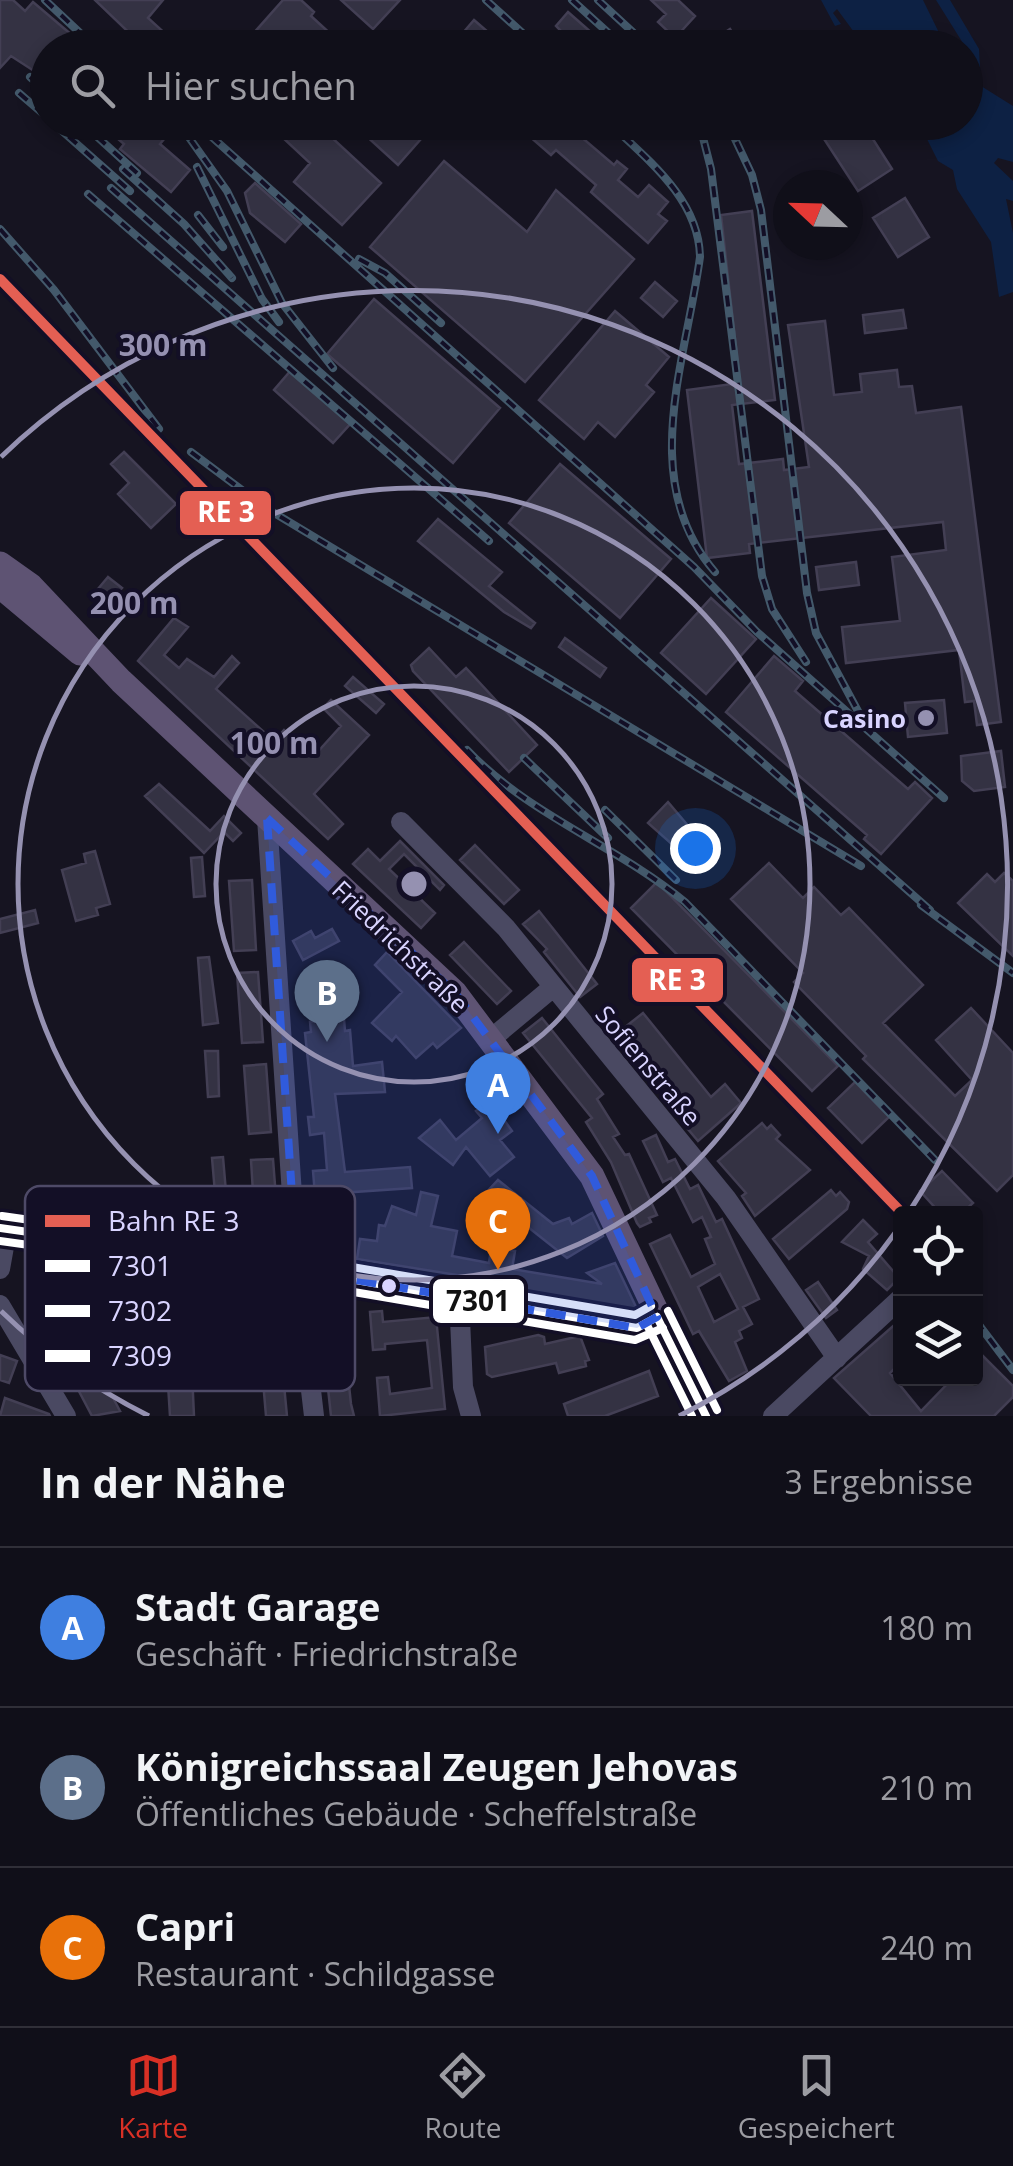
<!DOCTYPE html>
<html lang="de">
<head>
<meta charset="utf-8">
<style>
	body { margin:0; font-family:"Open Sans",sans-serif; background:#1e1d26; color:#f1f3f6 }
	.controls { position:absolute; right:30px; bottom:30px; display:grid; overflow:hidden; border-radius:10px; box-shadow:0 5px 15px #0003 }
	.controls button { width:90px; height:90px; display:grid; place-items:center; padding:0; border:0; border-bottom:2px solid #302f38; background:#100f19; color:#f1f3f6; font:50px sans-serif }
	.compass { position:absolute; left:773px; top:170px; width:90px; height:90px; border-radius:50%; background:#100f19; box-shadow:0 5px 15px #0003; rotate:292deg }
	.you { position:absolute; left:695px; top:848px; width:35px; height:35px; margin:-25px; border:8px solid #fff; border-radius:50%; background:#1a73e8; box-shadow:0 0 0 15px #1a73e833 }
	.badge { display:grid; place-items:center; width:65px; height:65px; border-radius:50%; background:#d93025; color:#fff; font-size:32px; font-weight:700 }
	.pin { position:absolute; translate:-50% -82px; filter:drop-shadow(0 2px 5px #0008) }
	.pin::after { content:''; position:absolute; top:52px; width:35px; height:30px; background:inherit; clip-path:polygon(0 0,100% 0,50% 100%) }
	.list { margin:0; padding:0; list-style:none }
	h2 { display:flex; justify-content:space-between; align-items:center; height:130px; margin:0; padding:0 40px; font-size:42px }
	h2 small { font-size:32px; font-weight:400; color:#9c9ca2 }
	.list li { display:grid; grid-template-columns:65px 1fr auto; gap:30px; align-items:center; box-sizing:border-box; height:160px; padding:0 40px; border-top:2px solid #302f38 }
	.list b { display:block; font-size:38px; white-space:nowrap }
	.list p { margin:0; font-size:32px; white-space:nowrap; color:#9c9ca2 }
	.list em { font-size:32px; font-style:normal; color:#9c9ca2 }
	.icon { flex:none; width:55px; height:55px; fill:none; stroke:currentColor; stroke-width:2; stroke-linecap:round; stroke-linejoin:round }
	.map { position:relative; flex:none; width:1013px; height:1416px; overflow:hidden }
	.search { position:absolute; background:#100f19; box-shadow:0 5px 15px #0003; left:30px; right:30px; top:30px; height:110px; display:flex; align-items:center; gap:25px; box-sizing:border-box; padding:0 35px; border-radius:55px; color:#9c9ca2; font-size:38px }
	.sheet { height:610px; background:#100f19 }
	nav { display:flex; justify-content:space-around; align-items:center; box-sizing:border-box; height:140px; border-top:2px solid #302f38; background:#100f19; font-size:28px; color:#9c9ca2 }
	nav a { display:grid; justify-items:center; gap:5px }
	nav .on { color:#d93025 }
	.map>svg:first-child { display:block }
</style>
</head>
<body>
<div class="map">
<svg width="1013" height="1416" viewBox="0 0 1013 1416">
	<rect width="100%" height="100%" fill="#161421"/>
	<!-- water -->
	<path fill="#0d2144" d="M821 0H923L946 47H865L837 9 833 13 841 24 835 26Z
		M936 0H950L979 49 981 86 1013 106V162L998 158 994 163 1013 181V201L1006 199 1013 233V292L999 297 991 242 957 189 953 170 938 161 919 123 966 122V48Z"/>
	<!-- building -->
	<path fill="#343243" stroke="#433f54" stroke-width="2.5" fill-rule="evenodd" d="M0 0H13L25 11 33 2 79 41 84 33 102 48H48V80L11 56 0 68Z
		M95 0H163L148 18 181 48H145Z
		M283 0H301L314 12 311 16 346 48H252L258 41 252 35Z
		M341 0H400L373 29Z
		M651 0H678L695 16 675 38 658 22 666 14Z
		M568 12 609 48H549L562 32 556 26Z
		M474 20 496 39 489 48H450Z
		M730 29 742 48H701Z
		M98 122H157L169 133 160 144 190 170 171 192 120 149 124 144Z
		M266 122H315L381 183 342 225 294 182 310 163Z
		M351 122H436L398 165Z
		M513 122H579L573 130 614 165 617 161 627 169 618 180 638 197 649 185 668 202 658 214 667 221 648 243 591 192 596 185 556 150 551 155Z
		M813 122H862L892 169 858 191Z
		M444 161 527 232 556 190 634 259 525 382 370 247Z
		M255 183 301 224 285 242 250 213 245 193Z
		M905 198 929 237 898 257 873 218Z
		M752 211 775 400 732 405 739 464 783 459 784 470 809 467 788 325 825 321 834 395 862 392 860 374 897 370 899 387 912 386 916 413 961 407 1001 722 977 725 974 701 965 702 959 650 846 663 842 627 900 621 892 557 946 550 943 522 749 544 750 553 707 558 687 390 740 383 721 215Z
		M655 282 677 301 663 317 641 298Z
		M374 299 500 408 453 463 327 354Z
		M903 310 906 328 865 333 863 315Z
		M615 311 669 357 646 385 654 392 615 437 598 422 584 439 539 400Z
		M292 369 352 422 333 443 274 390Z
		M124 452 176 504 151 528 118 494 129 483 111 464Z
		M560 464 671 559 620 618 509 523Z
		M438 519 502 572 489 586 535 623 531 628 504 612 418 541Z
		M856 562 859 585 819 590 816 567Z
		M108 577 122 588 105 607 92 596Z
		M711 598 756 639 706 694 661 653Z
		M174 618 188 627 164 655 179 668 187 659 214 677 232 656 239 663 216 689 274 741 284 730 313 757 341 726 323 708 331 700 369 735 314 794 343 824 328 839 138 661Z
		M565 638 606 668 600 677 559 647Z
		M429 648 456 677 466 668 537 745 509 772 413 671 411 665Z
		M774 656 803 681 795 691 908 789 915 782 932 798 881 854 864 839 867 835 726 712Z
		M353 677 384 704 376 713 345 686Z
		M944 700 947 733 908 737 905 703Z
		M1001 751 1005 787 974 791 962 781 961 756Z
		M159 784 210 831 224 816 241 833 233 841 224 832 204 853 145 796Z
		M668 802 706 847 691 861 648 823Z
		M400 841 444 885 440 890 404 854 389 869 435 913 421 928 353 864 368 849 380 861Z
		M475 845 519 890 504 904 460 860Z
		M95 851 110 904 96 908 98 915 76 921 62 870 86 863 84 854Z
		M202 857 205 896 194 897 191 858Z
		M769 863 803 898 814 887 841 915 849 908 923 985 883 1023 955 1096 972 1080 936 1040 971 1008 1013 1053V1175L997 1191 863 1059 866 1056 794 982 803 973 731 899Z
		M1004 873 1013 881V956L958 903 987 874 995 882Z
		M252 880 256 950 234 951 229 881Z
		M657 882 838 1066 812 1091 631 908Z
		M35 910 38 923 0 933V919Z
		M539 911 597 984 580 997 544 952 547 949 523 924Z
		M332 929 339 941 303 960 293 941 311 931 315 938Z
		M464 942 511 991 497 1004 450 955Z
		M387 952 461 1028 437 1048 433 1043 416 1058 396 1036 392 1041 372 1023 402 992 375 965Z
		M209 957 218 1023 203 1025 198 958Z
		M258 972 263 1042 242 1043 237 973Z
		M643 1013 711 1097 725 1084 741 1103 698 1141 682 1122 692 1113 624 1028Z
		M542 1018 603 1094 597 1099 619 1134 613 1137 625 1155 629 1154 657 1215 649 1218 651 1222 640 1227 637 1223 611 1162 586 1122 592 1118 523 1033Z
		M344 1019 345 1031 350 1030 353 1066 382 1062 385 1092 335 1094 345 1172 410 1167 412 1188 340 1193 339 1240 320 1242 319 1195H315L313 1171 327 1170 324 1133 310 1135 308 1117H314L305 1033 311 1032 310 1022Z
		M205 1051H218L219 1096 208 1097Z
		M266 1064 271 1132 249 1134 244 1066Z
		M855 1082 889 1117 862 1143 828 1108Z
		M490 1100 512 1131 500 1140 514 1157 490 1176 466 1147 453 1165 419 1138 440 1120 456 1140 482 1118 476 1111Z
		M762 1123 767 1129 771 1125 780 1135 776 1139 810 1170 755 1216 742 1196 746 1193 718 1161Z
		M656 1135 668 1162 675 1159 690 1189 698 1185 716 1222 722 1219 759 1299 743 1307 752 1324 739 1331 742 1338 735 1342 747 1371 729 1381 699 1331 693 1334 650 1244 670 1235 691 1277 715 1264 705 1239 711 1237 702 1217 693 1222 671 1178 663 1182 643 1141ZM720 1274 738 1309 714 1322 698 1287Z
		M223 1157 230 1239 219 1240 212 1158Z
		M273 1159 278 1224 255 1226 251 1160Z
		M942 1171 973 1203 961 1214H941L920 1191Z
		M498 1180 553 1224 569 1218 572 1224 592 1213 603 1236 567 1258 509 1212 494 1229 484 1220 497 1204 485 1194Z
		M831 1190 836 1196 840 1192 849 1202 847 1209 789 1259 773 1239Z
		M421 1192 438 1196 431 1226 457 1231 452 1256 489 1263 490 1256 501 1258 502 1249 515 1251 512 1269 602 1284 587 1273 615 1263 637 1309 635 1313 567 1301 524 1294 526 1286 357 1259 360 1239 377 1241 379 1225 385 1226 392 1206 416 1215Z
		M863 1220 877 1234 868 1242 899 1278 887 1290 863 1269 869 1256 842 1242Z
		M818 1282 837 1310 826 1318 806 1290Z
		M340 1302 351 1404 354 1416H331L319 1305Z
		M382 1311 383 1322 436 1317 445 1409 380 1416 377 1378 388 1377 390 1394 432 1388 427 1340 385 1344V1349L373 1350 370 1312Z
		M900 1320V1363L890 1373 921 1411 953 1378H976V1349L1013 1386V1397L994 1416H871L834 1378Z
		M69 1331 72 1336 78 1332 120 1411 92 1416 52 1340Z
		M538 1335 544 1337 545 1344 580 1336 589 1360 585 1361 586 1366 559 1373 556 1363 492 1377 487 1374 485 1347Z
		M280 1343 287 1416H266L260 1345Z
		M191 1351 194 1416H170L166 1352Z
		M0 1355 17 1361 9 1383 0 1380Z
		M649 1371 658 1396 605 1416H568L564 1404Z
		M5 1398 49 1414 50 1416H0Z"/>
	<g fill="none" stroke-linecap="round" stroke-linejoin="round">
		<!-- minor -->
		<path stroke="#4a4962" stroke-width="20" d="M267 818 297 1270 314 1416
			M401 822 506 928 726 1198 837 1358
			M491 1039 552 988
			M0 1228 297 1270 637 1328 657 1317
			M0 1269 7 1230
			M459 1296 463 1387 471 1416
			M0 1305 66 1416
			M773 1416 900 1299"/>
		<!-- major -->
		<path stroke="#5e5373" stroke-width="25" d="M0 564 31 586 121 681 455 993 592 1176 706 1416
			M0 586 80 653"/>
		<defs>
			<path id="rail" d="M45 0 96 48
				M486 0 539 48
				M572 0 625 48
				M598 0 650 48
				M30 77 48 93
				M19 93 48 118
				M52 122 130 191
				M81 122 137 173
				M178 122 227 191 282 303 333 368
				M195 122 694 567 757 632 944 798
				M608 122C648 160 699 199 700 257 686 361 637 482 715 572
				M699 122 711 169 762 576 772 609 806 662
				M727 122 752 175 761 210 807 593 816 633 859 713
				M197 167 262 299 279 322
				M123 169 184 224 232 278
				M111 188 930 910
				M88 194 489 541
				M198 215 223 247
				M0 229 54 290 159 429
				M359 259 385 273 441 323
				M191 452 266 508 861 866
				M467 750C530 816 616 845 685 902L935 1160
				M524 758 608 838
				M605 810 676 880
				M921 905 1013 973
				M976 1321 1013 1370"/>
		</defs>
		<!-- rail casing -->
		<use href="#rail" stroke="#43596b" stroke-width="8"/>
		<!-- rail -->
		<use href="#rail" stroke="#130f26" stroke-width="4" stroke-dasharray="11" stroke-linecap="butt"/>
		<defs>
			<path id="bus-1" d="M0 1228 297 1270 637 1328 657 1317
				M657 1317 706 1416"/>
			<path id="bus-2" d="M0 1241 295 1282 635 1340 663 1328
				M646 1323 692 1416"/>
			<path id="bus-3" d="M2 1216 299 1258 635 1315 651 1306
				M668 1311 717 1410"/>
		</defs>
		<!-- bus-1 casing -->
		<use href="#bus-1" stroke="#130f26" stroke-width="15"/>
		<!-- bus-2 casing -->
		<use href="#bus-2" stroke="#130f26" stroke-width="15"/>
		<!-- bus-3 casing -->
		<use href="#bus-3" stroke="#130f26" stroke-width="15"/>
		<!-- bus-1 -->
		<use href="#bus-1" stroke="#fff" stroke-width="8"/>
		<!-- bus-2 -->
		<use href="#bus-2" stroke="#fff" stroke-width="8"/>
		<!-- bus-3 -->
		<use href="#bus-3" stroke="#fff" stroke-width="8"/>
		<defs>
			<path id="rail-1" d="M0 279 903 1214"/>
		</defs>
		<!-- rail-1 casing -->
		<use href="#rail-1" stroke="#130f26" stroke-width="18"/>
		<!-- rail-1 -->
		<use href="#rail-1" stroke="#e45f53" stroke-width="10"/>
	</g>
	<!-- marked area -->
	<path fill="#305bdc" fill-opacity="0.2" stroke="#305bdc" stroke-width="8" stroke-dasharray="20 12" stroke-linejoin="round" d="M267 818 455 993 592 1176 657 1317 637 1328 297 1270Z"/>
	<!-- distance rings -->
	<g fill="none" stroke="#9591b1" stroke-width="5">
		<circle cx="414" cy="884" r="198"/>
		<circle cx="414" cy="884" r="396"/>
		<path d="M898 1229A594 594 0 0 1 679 1416M149 1416A594 594 0 0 1 1 1311M1 457A594 594 0 0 1 909 1212"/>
	</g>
	<!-- markers -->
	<circle fill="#9591b1" stroke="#130f26" stroke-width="4" cx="926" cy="718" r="10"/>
	<circle fill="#d9d4ff" stroke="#130f26" stroke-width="4" cx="389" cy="1286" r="9"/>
	<g text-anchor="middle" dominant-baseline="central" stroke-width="8" stroke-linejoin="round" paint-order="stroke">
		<!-- poi labels -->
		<g font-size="25" font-weight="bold" fill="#d9d4ff" stroke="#130f26" text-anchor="end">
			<text x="906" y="718">Casino</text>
		</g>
		<!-- street labels -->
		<g font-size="25" fill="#d9d4ff" stroke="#130f26">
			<text transform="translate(401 946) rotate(44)">Friedrichstraße</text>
			<text transform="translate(649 1065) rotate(50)">Sofienstraße</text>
		</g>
	</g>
	<!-- legend -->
	<rect x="25" y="1186" width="330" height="205" rx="15" fill="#130f26" stroke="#4e4a67" stroke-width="2.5"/>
	<rect x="45" y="1215" width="45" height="12" fill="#e45f53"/>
	<rect x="45" y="1260" width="45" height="12" fill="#fff"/>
	<rect x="45" y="1305" width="45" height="12" fill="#fff"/>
	<rect x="45" y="1350" width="45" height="12" fill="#fff"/>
	<g font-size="28" fill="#d9d4ff">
		<text x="108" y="1231">Bahn RE 3</text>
		<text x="108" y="1276">7301</text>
		<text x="108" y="1321">7302</text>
		<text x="108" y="1366">7309</text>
	</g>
	<circle cx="414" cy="884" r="15" fill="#9591b1" stroke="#130f26" stroke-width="5"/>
	<g font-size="30" text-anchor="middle" font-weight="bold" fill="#9591b1" stroke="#130f26" stroke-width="8" stroke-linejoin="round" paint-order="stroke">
		<text x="163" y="356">300 m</text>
		<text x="134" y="614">200 m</text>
		<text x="274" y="754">100 m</text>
	</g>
	<g stroke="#130f26" stroke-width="4">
		<rect x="178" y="489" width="95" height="48" rx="10" fill="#e45f53"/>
		<rect x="630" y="956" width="95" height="48" rx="10" fill="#e45f53"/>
		<rect x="431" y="1277" width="95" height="48" rx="10" fill="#fff"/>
	</g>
	<g font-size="28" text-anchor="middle" font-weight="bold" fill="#fff">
		<text x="226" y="522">RE 3</text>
		<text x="677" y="990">RE 3</text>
	</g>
	<g font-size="28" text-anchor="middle" font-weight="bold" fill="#111">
		<text x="478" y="1311">7301</text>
	</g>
</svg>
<div class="controls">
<button><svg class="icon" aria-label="locate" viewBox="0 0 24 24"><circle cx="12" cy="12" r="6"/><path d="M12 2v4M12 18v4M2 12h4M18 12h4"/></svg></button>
<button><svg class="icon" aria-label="layers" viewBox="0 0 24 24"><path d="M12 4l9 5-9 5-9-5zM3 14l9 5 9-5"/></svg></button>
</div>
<svg class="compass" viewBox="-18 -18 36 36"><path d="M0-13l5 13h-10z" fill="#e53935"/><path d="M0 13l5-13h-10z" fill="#9c9ca2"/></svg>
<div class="you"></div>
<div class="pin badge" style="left:498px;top:1134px;background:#3f7fe0">A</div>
<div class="pin badge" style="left:327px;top:1042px;background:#5c6f8a">B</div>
<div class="pin badge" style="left:498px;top:1270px;background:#e8710a">C</div>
<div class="search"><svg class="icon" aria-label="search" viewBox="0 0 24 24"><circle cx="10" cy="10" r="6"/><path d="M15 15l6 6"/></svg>Hier suchen</div>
</div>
<section class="sheet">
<h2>In der Nähe<small>3 Ergebnisse</small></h2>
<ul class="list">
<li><span class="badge" style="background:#3f7fe0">A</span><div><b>Stadt Garage</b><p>Geschäft · Friedrichstraße</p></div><em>180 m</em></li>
<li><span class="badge" style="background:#5c6f8a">B</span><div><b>Königreichssaal Zeugen Jehovas</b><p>Öffentliches Gebäude · Scheffelstraße</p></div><em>210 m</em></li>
<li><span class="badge" style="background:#e8710a">C</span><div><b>Capri</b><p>Restaurant · Schildgasse</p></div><em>240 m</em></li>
</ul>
</section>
<nav>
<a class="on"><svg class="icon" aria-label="map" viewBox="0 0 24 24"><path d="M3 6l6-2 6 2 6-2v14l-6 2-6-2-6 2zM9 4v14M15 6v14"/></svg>Karte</a>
<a><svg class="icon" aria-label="directions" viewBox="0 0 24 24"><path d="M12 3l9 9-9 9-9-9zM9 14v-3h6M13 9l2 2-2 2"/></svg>Route</a>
<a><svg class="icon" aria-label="saved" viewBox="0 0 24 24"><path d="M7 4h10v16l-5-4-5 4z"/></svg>Gespeichert</a>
</nav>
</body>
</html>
